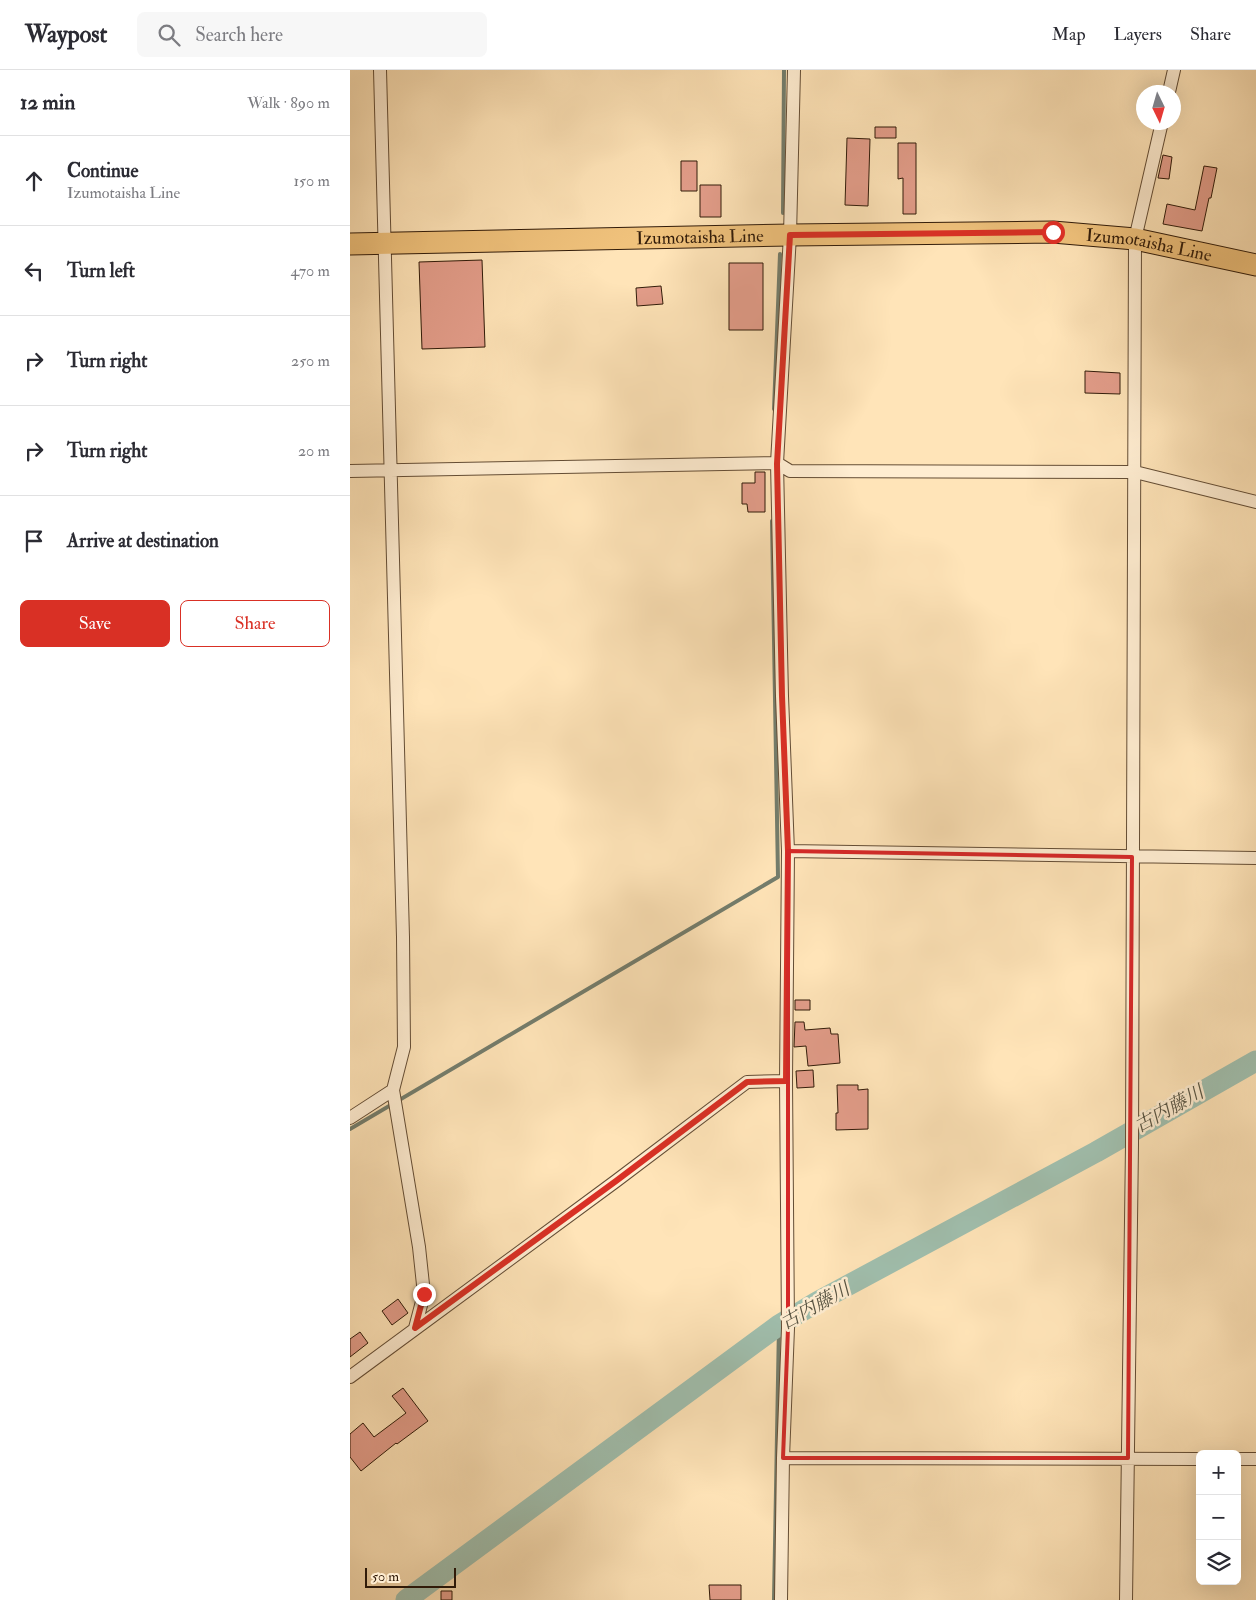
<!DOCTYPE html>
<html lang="en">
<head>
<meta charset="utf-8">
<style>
	body { margin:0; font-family:"IM FELL Double Pica","Noto Serif JP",serif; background:#f7f7f7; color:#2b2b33 }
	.controls { position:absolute; right:15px; bottom:15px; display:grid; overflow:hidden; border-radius:8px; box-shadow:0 5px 20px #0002 }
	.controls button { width:45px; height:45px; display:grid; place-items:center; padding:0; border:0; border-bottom:1px solid #e1e1e2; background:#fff; color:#2b2b33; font:25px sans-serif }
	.compass { position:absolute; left:786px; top:15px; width:45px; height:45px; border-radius:50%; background:#fff; box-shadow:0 5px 20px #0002; rotate:175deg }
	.scale { position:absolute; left:15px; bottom:12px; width:91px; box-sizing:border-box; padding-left:5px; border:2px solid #311b09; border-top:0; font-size:14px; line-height:18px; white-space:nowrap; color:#311b09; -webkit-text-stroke:4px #ffedd1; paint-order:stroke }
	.stop { position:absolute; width:15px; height:15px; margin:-11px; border:4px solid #d93025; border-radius:50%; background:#fff }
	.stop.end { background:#d93025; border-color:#fff; box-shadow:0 1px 5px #0008 }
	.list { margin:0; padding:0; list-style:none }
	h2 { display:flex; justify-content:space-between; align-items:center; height:65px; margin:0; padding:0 20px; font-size:21px }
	h2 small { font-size:16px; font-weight:400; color:#7c7c81 }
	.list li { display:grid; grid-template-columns:32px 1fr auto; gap:15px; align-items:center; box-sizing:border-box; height:90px; padding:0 20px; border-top:1px solid #e1e1e2 }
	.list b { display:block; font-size:19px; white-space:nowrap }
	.list p { margin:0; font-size:16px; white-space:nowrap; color:#7c7c81 }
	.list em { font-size:16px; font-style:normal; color:#7c7c81 }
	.actions { display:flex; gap:10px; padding:15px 20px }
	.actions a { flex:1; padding:11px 0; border:1px solid #d93025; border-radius:8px; text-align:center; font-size:18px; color:#d93025 }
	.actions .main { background:#d93025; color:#fff }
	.icon { flex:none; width:28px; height:28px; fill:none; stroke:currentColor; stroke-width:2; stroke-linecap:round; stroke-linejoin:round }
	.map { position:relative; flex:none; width:906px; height:1530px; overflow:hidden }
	header { display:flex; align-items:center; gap:30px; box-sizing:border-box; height:70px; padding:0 25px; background:#fff; border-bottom:1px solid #e1e1e2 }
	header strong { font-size:24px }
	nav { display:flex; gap:28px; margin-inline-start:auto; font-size:18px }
	.search { width:350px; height:45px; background:#f7f7f7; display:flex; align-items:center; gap:12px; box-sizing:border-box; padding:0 18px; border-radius:8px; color:#7c7c81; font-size:19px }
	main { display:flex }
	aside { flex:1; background:#fff }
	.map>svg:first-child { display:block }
</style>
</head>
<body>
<header>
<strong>Waypost</strong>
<div class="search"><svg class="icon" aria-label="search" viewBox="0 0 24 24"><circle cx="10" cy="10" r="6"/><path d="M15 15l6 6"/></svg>Search here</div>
<nav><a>Map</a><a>Layers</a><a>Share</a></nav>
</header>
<main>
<aside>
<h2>12 min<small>Walk · 890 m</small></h2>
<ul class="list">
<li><svg class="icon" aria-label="ahead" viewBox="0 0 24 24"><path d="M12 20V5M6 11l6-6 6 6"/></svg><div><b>Continue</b><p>Izumotaisha Line</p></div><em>150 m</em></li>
<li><svg class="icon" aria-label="left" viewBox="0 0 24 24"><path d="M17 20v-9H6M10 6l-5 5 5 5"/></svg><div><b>Turn left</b></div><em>470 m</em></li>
<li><svg class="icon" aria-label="right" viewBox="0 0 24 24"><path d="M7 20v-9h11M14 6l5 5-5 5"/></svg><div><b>Turn right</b></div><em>250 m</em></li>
<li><svg class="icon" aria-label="right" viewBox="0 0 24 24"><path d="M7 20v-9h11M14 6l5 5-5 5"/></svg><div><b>Turn right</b></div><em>20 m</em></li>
<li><svg class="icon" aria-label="arrive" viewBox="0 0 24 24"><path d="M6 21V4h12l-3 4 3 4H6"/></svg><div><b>Arrive at destination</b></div></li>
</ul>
<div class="actions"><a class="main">Save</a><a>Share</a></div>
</aside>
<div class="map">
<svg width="906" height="1530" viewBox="0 0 906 1530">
	<rect width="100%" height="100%" fill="#ffe4b8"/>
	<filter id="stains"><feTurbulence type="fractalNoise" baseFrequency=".004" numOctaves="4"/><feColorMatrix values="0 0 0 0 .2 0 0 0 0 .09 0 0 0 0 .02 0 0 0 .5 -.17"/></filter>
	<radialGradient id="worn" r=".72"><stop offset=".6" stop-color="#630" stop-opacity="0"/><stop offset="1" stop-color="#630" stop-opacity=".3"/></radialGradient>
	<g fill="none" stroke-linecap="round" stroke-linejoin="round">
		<!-- stream -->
		<path stroke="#747d6c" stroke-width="4" d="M433 143 434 0
			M424 339 430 184
			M0 1059 428 807 422 451
			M424 1530 429 1255"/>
		<!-- river -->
		<path stroke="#a0bfae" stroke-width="21" d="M56 1530 429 1255 467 1232 746 1082 906 991"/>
	</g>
	<!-- building -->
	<path fill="#e39d8a" stroke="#311b09" d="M525 57H546V68H525Z
		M497 68 520 69 518 136 495 135Z
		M548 73H566V144H553V108L548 109Z
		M813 85 822 87 819 109 808 108Z
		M331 91H347V121H331Z
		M854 96 867 98 861 128H859L852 161 813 154 817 134 845 140Z
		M350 115H371V147H350Z
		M132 190 135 277 72 279 69 192Z
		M379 193H413V260H379Z
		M311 216 313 234 287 236 286 218Z
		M735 301 770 303V324L735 323Z
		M405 402H415V442H398L397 434H392V413H405Z
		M445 930H460V940H445Z
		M445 952H454L455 960 480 958 481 964H488L490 993 458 996 456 976 444 977Z
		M463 1000 464 1017 447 1018 446 1001Z
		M487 1015H508V1020L518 1019V1059L486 1060V1043H488Z
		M48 1229 58 1243 42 1255 32 1241Z
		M10 1262 18 1273 0 1287V1269Z
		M53 1318 78 1351 47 1374 46 1373 11 1401 0 1387V1364L13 1353 24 1367 56 1343 42 1326Z
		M359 1515H391V1530H360Z
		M91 1521H102V1530H91Z"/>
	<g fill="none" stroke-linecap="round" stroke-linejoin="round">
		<defs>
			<path id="street" d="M30 0 53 867 54 977 43 1020 69 1177 74 1224 65 1258
				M819 22 824 0
				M0 401 427 393 440 401 785 402 906 432
				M438 781 906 788
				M0 1048 43 1020
				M0 1307 266 1111 397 1012 436 1011
				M433 1388 850 1389
				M887 1389H906
				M431 1530 433 1388 438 1258 436 1011 438 781 432 626 427 393 440 165 444 0
				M776 1530 782 1075 785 169 812 52"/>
			<g id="primary">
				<path id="s1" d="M0 174 440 165 703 162 785 169 906 195"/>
			</g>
		</defs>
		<!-- street casing -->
		<use href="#street" stroke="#644d35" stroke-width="14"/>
		<!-- primary casing -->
		<use href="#primary" stroke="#311b09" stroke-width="23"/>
		<!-- street -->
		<use href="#street" stroke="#ffedd1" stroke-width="12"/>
		<!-- primary -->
		<use href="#primary" stroke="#f0c27c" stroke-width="21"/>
	</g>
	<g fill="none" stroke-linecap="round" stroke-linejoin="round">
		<!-- route -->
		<path stroke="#d93025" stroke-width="6" d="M74 1224 65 1258 266 1111 397 1012 436 1011 438 781 432 626 427 394 440 165 703 162"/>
	</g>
	<!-- marked area -->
	<path fill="none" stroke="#d62828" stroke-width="4" stroke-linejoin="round" d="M438 781 782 787 778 1388H433L438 1258Z"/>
	<g text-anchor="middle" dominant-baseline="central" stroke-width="5" stroke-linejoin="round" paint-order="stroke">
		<!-- street labels -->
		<g font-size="18" fill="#311b09" stroke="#ffedd1">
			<text stroke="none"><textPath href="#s1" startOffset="350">Izumotaisha Line</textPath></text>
			<text stroke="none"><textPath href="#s1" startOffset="800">Izumotaisha Line</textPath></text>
		</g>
		<!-- water labels -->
		<g font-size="19" font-style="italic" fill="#585443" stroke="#ffedd1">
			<text transform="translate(819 1039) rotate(-29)">古内藤川</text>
			<text transform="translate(465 1236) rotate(-29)">古内藤川</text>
		</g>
	</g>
	<rect width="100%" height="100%" filter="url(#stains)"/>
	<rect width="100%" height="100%" fill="url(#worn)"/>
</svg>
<div class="controls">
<button>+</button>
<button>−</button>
<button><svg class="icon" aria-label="layers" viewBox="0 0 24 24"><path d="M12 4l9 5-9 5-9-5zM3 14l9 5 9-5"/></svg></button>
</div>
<svg class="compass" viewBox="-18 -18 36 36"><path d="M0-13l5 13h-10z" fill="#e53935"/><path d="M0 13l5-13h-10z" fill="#7c7c81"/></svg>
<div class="scale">50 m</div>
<div class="stop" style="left:703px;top:162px"></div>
<div class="stop end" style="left:74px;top:1224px"></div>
</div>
</main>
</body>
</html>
